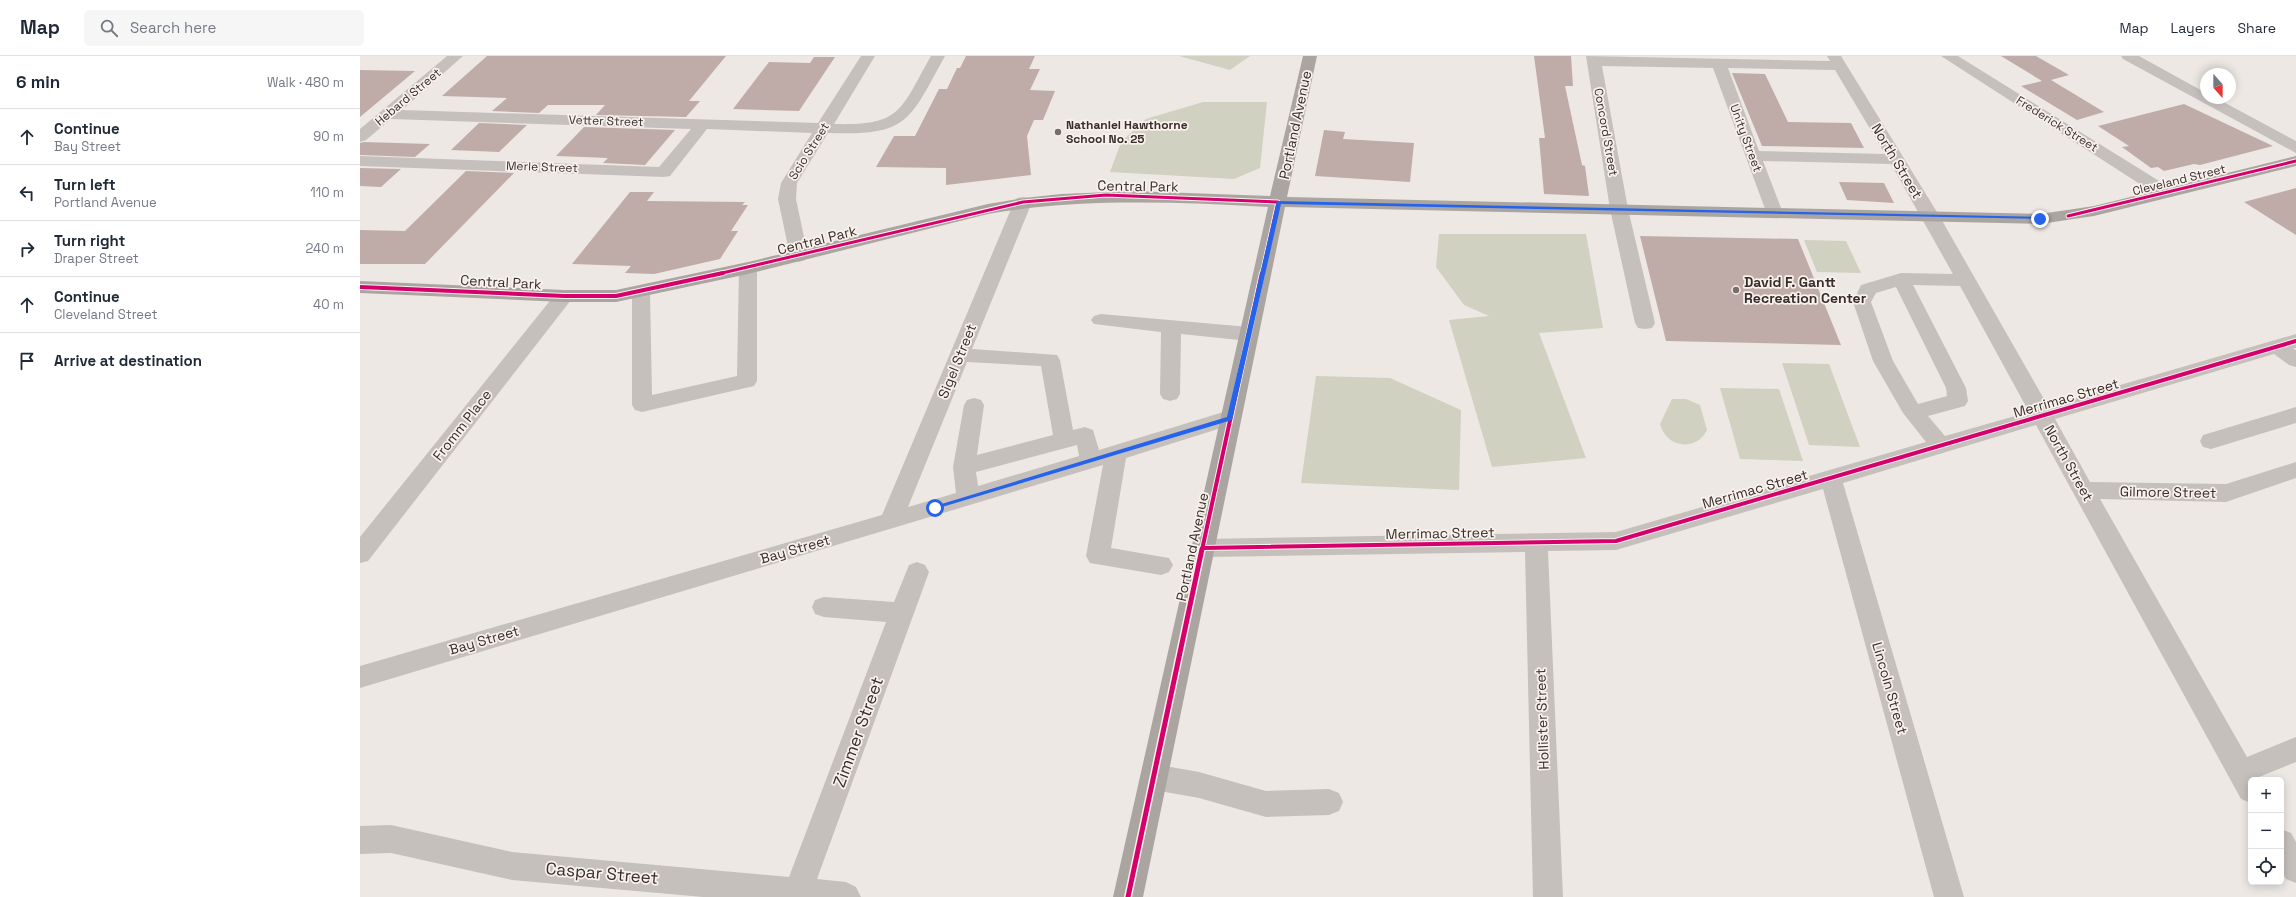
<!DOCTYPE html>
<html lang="en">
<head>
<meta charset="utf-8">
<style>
	body { margin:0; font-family:"Space Grotesk",sans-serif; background:#f6f6f7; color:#1f2937 }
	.controls { position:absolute; right:12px; bottom:12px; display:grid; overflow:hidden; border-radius:6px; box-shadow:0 2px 10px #0003 }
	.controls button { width:36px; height:36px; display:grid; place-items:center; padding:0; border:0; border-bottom:1px solid #e0e1e3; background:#fff; color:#1f2937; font:20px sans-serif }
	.compass { position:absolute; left:1840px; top:12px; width:36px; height:36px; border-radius:50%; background:#fff; box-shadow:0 2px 10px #0003; rotate:159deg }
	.stop { position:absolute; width:12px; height:12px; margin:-9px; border:3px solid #2563eb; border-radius:50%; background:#fff }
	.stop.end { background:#2563eb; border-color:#fff; box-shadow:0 1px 4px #0008 }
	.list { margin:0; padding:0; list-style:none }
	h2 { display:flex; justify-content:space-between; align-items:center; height:52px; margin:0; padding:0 16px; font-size:17px }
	h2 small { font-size:13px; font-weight:400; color:#747a83 }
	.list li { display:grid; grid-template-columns:26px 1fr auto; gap:12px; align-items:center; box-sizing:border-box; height:56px; padding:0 16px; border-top:1px solid #e0e1e3 }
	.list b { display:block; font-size:15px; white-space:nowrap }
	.list p { margin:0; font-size:13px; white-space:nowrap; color:#747a83 }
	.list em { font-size:13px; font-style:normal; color:#747a83 }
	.icon { flex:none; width:22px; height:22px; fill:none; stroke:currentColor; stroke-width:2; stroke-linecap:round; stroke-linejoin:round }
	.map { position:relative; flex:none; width:1936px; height:841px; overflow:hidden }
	header { display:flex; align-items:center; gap:24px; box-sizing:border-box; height:56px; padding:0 20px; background:#fff; border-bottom:1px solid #e0e1e3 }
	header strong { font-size:19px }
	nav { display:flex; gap:22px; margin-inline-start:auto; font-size:14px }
	.search { width:280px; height:36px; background:#f6f6f7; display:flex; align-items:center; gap:10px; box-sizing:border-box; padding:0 14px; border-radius:6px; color:#747a83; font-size:15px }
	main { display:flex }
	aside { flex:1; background:#fff }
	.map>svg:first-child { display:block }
</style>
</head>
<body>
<header>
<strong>Map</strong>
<div class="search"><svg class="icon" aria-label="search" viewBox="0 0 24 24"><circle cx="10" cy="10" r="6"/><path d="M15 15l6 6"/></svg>Search here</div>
<nav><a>Map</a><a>Layers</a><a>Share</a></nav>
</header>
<main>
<aside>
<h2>6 min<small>Walk · 480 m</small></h2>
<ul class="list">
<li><svg class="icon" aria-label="ahead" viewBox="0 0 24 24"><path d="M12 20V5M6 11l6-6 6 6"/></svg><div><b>Continue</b><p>Bay Street</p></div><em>90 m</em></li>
<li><svg class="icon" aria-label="left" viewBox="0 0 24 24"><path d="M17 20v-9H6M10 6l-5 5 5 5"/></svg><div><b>Turn left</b><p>Portland Avenue</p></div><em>110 m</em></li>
<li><svg class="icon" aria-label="right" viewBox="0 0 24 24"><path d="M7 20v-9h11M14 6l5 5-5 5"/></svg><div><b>Turn right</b><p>Draper Street</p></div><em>240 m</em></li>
<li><svg class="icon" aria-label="ahead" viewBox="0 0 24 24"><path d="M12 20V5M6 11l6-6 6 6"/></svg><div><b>Continue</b><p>Cleveland Street</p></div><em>40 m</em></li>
<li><svg class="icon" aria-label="arrive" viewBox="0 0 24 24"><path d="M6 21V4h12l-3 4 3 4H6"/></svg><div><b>Arrive at destination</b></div></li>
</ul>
</aside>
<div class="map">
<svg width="1936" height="841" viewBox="0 0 1936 841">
	<rect width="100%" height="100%" fill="#ede8e4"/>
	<!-- green -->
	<path fill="#d0d1c0" d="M819 0H890L870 14Z
		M843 46H907L900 112 874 123 750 116 761 86 786 63Z
		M1079 178H1226L1243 272 1179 277 1226 402 1132 411 1089 264 1129 260 1104 249 1076 211Z
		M1444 184 1486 185 1501 217 1457 216Z
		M1422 307 1469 308 1500 391 1449 389Z
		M956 320 1030 322 1101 354 1099 434 941 427Z
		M1360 332 1419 333 1443 405 1380 403Z
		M1312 343H1326L1340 349 1347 374C1336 396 1306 392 1300 368Z"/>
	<!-- building -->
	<path fill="#bfaca8" d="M127 0H366L329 45H340L326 61 236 59 245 49H188L179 57 132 55 147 42 82 40Z
		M606 0H675L669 13H680L670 34 695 35 683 64H674L667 80 671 119 586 129V112L516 111 534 80H555L579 33H587L597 12H600Z
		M1174 0H1211L1213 30H1205L1222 109 1225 110 1229 140 1184 138 1179 82H1185Z
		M1641 0H1676L1709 19 1691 24 1744 56 1717 64 1661 30 1682 25Z
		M454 1H475L439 55 373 53 409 6 450 7Z
		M0 14 55 15 0 61Z
		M1372 17 1405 18 1428 66 1491 67 1504 92 1402 90Z
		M1824 48 1913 90 1840 109 1834 108 1804 115 1798 111 1791 112 1762 91 1769 90 1738 70Z
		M119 67 167 69 139 96 91 94Z
		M224 71 315 74 285 109 243 107 248 102 196 100Z
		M964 74 985 76 983 83 1054 87 1050 126 955 120Z
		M4 86 70 88 55 101 0 99V87Z
		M0 112 41 113 21 131 0 130Z
		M106 115 154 117 65 208H0V174L45 175Z
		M1479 126 1524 127 1534 147 1487 144Z
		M1936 132V179L1884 146Z
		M270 136H294L287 145 385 146 382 149H388L371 175H378L360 203 294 218 265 217 271 210 212 208Z
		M1280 180 1438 183 1481 289 1306 285Z"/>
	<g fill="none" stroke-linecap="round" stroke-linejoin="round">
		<!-- minor -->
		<path fill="#c6c0bd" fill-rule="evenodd" d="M87 0H103L42 54 458 67 501 0H515L474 68C542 70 540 54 571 0H585C549 65 549 80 468 77L437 127 436 143 448 200 445 204 439 206 433 204 430 200 418 143 421 127 452 77 347 73 310 120 304 121 0 110V100L299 111 331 73 31 63 6 84 0 86V73Z
			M1226 0 1470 5 1467 0H1481L1580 161 1688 350 1936 278V292L1933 293 1936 294V311L1929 309 1914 298 1695 363 1730 426 1866 428 1936 406V422L1866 446 1740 443 1887 701 1936 681V706L1899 721 1900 724H1891V747L1881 743 1676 369 1483 427 1604 841H1574L1463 433 1256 494 1188 495 1203 841H1173L1165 496 843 501 835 499 831 492 835 485 843 483 1256 476 1566 386 1543 357 1513 305 1493 246 1501 229 1541 217 1593 218 1531 108 1403 105 1423 157 1420 161H1408L1353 12 1242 10 1268 153 1295 267 1292 272 1285 273 1278 272 1275 267 1250 153ZM1368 12 1475 14 1525 98 1399 95ZM1553 229 1600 230 1669 356 1585 380 1568 360 1605 350 1608 345 1606 332ZM1536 231 1586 332 1587 340 1558 348 1533 305 1511 246 1516 237Z
			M1581 0H1598L1812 133 1814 137 1812 141H1800Z
			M1761 0H1779L1846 37V42H1856L1936 85V97L1763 3Z
			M663 141 669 142 672 146 612 293 697 299 700 304 713 374 725 371 733 374 739 394 870 354 877 357 880 362 877 367 766 402 751 492 809 502 813 509 809 516 801 519 730 507 726 500 743 409 0 632V610L522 459 654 146 657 142ZM607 306 681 310 693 379 617 399 624 349 621 344 614 342 607 344 604 349 593 411 596 437 548 451ZM717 389 719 400 618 430 616 416Z
			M388 206 394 208 397 212V325L394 330 282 356 275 354 272 349V236L274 232 281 230 288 232 290 236 292 339 377 320 379 212 382 208Z
			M204 234 211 236 213 240 211 244 8 505 0 507V481L197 236Z
			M741 258 889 271 896 273 899 278 896 283 889 285 821 278 820 338 817 343 810 345 803 343 800 338 801 276 734 268 731 264 734 260Z
			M1936 351V367L1851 393 1843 391 1840 385 1843 379Z
			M557 506 565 509 569 516 457 823 486 826 496 831 501 841H343L152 824 31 797 0 798V770L31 769 152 796 429 821 526 566 464 561 455 558 452 551 455 544 464 541 534 546 549 509Z
			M794 708 839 716 906 735 969 733 979 737 983 746 979 755 969 759 906 761 839 742 794 734 784 730 780 721 784 712Z
			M1921 773 1931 777 1936 786V827L1926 823 1921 815Z"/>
		<!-- major -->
		<path fill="#aba5a2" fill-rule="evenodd" d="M943 0H957L927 141 1680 158 1734 150 1936 100V110L1734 160 1680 168 925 151 783 841H753L908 151C814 146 721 142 628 158L388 218 256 246H204L0 237V225L204 234H256L388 206 628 148 664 142 701 138 773 135 910 140Z"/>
		<defs>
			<path id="cycleway-far2" d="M1708 160 1936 105
				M358 218 663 146 746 139 918 146 902 218"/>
			<path id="cycleway-far1" d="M0 231 204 240H256L363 217
				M843 492 1256 485 1936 285
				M842 494 902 217"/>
			<path id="cycleway" d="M768 841 842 493"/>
		</defs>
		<!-- cycleway-far2 casing -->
		<use href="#cycleway-far2" stroke="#f8f1ec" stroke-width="5"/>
		<!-- cycleway-far1 casing -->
		<use href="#cycleway-far1" stroke="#f8f1ec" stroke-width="6"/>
		<!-- cycleway casing -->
		<use href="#cycleway" stroke="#f8f1ec" stroke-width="8"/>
		<!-- cycleway-far2 -->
		<use href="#cycleway-far2" stroke="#d6006c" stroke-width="3"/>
		<!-- cycleway-far1 -->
		<use href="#cycleway-far1" stroke="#d6006c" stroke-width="4"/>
		<!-- cycleway -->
		<use href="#cycleway" stroke="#d6006c" stroke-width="5"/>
	</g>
	<!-- route -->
	<path fill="#2563eb" d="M917 145 1680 161 1682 163 921 148 872 364 572 454V450H575L867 361Z"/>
	<!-- markers -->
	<g fill="#776e6c" stroke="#f8f1ec" stroke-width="1.5">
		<circle cx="698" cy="76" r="4"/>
		<circle cx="1376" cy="234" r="4"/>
	</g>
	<g text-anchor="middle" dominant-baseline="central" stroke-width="3.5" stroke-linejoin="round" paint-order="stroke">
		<!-- far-street labels -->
		<g font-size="12" fill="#372d2b" stroke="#f8f1ec">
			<text transform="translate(48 41) rotate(-40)">Hebard Street</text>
			<text transform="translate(246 65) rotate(2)">Vetter Street</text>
			<text transform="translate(1697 68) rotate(32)">Frederick Street</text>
			<text transform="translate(1246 76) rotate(80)">Concord Street</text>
			<text transform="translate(1386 82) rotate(70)">Unity Street</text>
			<text transform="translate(449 95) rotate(-58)">Scio Street</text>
			<text transform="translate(182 111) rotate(2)">Merle Street</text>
			<text transform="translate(1819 124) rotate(-14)">Cleveland Street</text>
		</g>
		<!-- far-poi labels -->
		<g font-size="12" font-weight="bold" fill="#372d2b" stroke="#f8f1ec" text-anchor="start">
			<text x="706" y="69">Nathaniel Hawthorne<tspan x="706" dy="14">School No. 25</tspan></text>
		</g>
		<!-- street labels -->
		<g font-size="14" fill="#372d2b" stroke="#f8f1ec">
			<text transform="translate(935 69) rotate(-78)">Portland Avenue</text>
			<text transform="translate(1537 105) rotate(59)">North Street</text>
			<text transform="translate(778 130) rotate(1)">Central Park</text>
			<text transform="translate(457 184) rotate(-14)">Central Park</text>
			<text transform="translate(141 226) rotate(3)">Central Park</text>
			<text transform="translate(597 305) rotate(-68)">Sigel Street</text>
			<text transform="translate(1706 342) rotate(-16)">Merrimac Street</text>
			<text transform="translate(102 369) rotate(-52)">Fromm Place</text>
			<text transform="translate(1709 407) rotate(61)">North Street</text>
			<text transform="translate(1395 433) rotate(-16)">Merrimac Street</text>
			<text transform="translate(1808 436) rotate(1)">Gilmore Street</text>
			<text transform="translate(1080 477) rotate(-1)">Merrimac Street</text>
			<text transform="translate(832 491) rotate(-78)">Portland Avenue</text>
			<text transform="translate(435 493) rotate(-16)">Bay Street</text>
			<text transform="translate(124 584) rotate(-16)">Bay Street</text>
			<text transform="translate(1530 632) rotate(74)">Lincoln Street</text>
			<text transform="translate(1182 663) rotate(-92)">Hollister Street</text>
		</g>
		<!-- poi labels -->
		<g font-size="14" font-weight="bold" fill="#372d2b" stroke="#f8f1ec" text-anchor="start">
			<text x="1384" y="226">David F. Gantt<tspan x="1384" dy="16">Recreation Center</tspan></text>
		</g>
		<!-- near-street labels -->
		<g font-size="17" fill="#372d2b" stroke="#f8f1ec">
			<text transform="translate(498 676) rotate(-70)">Zimmer Street</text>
			<text transform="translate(242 817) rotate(5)">Caspar Street</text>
		</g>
	</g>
</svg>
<div class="controls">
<button>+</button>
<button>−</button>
<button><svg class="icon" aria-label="locate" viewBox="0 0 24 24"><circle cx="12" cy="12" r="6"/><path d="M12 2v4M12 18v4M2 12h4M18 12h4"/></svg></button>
</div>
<svg class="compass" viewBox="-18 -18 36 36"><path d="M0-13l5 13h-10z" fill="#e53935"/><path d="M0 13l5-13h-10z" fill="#747a83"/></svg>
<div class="stop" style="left:575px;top:452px"></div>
<div class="stop end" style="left:1680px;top:163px"></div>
</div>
</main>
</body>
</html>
